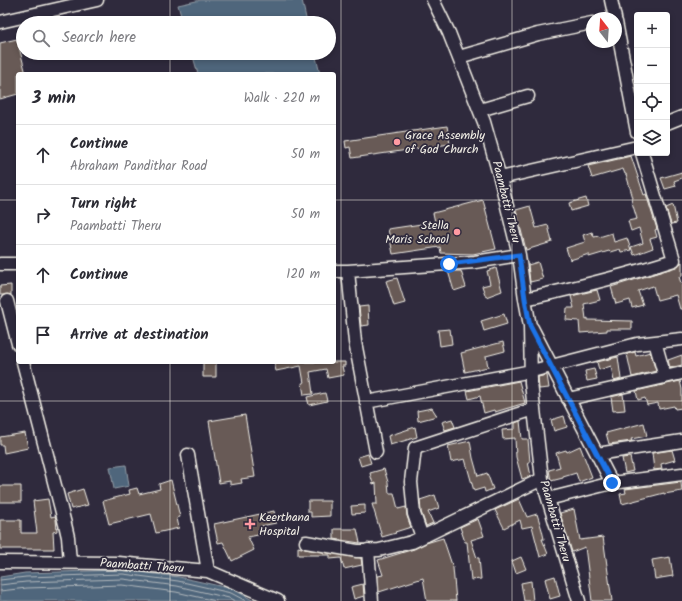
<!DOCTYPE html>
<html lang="en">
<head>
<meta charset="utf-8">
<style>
	body { margin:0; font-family:Kalam,sans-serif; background:#f2f2f3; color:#2b2b33 }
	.controls { position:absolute; right:12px; top:12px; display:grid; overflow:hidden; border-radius:4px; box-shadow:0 2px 6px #0003 }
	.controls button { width:36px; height:36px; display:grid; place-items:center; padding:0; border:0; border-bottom:1px solid #e1e1e2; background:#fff; color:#2b2b33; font:20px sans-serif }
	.compass { position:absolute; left:586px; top:12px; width:36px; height:36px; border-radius:50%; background:#fff; box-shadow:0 2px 6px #0003; rotate:343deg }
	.stop { position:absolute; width:12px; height:12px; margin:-9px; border:3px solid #1a73e8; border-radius:50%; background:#fff }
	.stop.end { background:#1a73e8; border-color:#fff; box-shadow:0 1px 4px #0008 }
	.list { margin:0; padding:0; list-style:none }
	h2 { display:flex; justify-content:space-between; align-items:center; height:52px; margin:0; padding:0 16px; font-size:17px }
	h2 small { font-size:13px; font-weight:400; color:#7c7c81 }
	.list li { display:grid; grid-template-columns:26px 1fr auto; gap:12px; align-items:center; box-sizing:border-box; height:60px; padding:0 16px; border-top:1px solid #e1e1e2 }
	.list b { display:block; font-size:15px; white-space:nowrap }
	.list p { margin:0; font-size:13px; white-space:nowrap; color:#7c7c81 }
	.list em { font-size:13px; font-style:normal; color:#7c7c81 }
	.icon { flex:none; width:22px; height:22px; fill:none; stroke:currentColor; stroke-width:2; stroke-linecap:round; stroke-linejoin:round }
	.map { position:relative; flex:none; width:682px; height:601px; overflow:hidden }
	.search { position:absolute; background:#fff; box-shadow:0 2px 6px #0003; left:16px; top:16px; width:320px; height:44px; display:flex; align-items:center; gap:10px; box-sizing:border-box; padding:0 14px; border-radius:22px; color:#7c7c81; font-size:15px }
	.panel { position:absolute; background:#fff; box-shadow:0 2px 6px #0003; left:16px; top:72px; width:320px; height:292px; border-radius:4px }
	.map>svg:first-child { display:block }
</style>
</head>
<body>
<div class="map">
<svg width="682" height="601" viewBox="0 0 682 601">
	<rect width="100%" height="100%" fill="#2f2a3d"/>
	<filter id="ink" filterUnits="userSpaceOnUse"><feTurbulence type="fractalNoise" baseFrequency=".025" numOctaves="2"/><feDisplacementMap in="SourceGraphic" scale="8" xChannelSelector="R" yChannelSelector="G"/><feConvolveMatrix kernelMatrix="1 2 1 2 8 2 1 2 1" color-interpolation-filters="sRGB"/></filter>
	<g filter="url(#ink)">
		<!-- water -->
		<path fill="#50667c" stroke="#929ea7" d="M201 0H302L307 23H183L178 5Z
			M192 53H315L320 74H198Z
			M126 465 129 486 114 489 110 467Z
			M123 570 179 577 233 589 254 601H0V577L25 573Z"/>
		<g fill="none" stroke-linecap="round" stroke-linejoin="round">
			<!-- shore -->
			<path stroke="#b2b9bd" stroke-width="1" d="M0 580 26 577 123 574 178 581 231 593 246 601
				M0 585 26 582 123 579 177 586 229 598 235 601
				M0 591 27 588 122 585 176 592 216 601"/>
		</g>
		<!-- building -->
		<path fill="#685a56" stroke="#f4f1e8" d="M17 39 26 74H18V94L0 99V43Z
			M447 126 450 144 352 158 350 147 346 148 345 141Z
			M631 156 644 195 646 194 657 229 655 230 657 237 650 239 653 248 634 255 631 247 643 243 639 228 631 231 628 221 637 219 631 199 633 198 626 174H625L623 169 592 178 588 166Z
			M682 172V178L674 181 676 186 665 189 661 178Z
			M586 198 588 206 571 211 569 203Z
			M483 200 496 249 473 254 441 253 440 247 393 254 388 229 435 222 433 213Z
			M673 205 677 223 671 224 666 208Z
			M530 206 536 228 548 225 552 242 526 250 516 210Z
			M592 232 594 237 599 236V237L612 233 614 242 627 238 631 250 621 252 620 249 610 252 609 251 589 257V254L570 260 566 248 585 242 583 235Z
			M538 262 543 279 530 282 528 265Z
			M682 262V276L679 277 682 286V309H680L676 295 657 300 653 286 638 291 643 305 632 308 630 300 616 304 611 287 676 267Z
			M496 268 502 291 486 297 482 286 490 284 487 271Z
			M448 271H461L466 287 454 291Z
			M397 278 405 303 394 306 386 281Z
			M11 285V295H0V286Z
			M597 290 600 300 584 304 586 319 588 318V320L632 321V329H607V331L580 333 579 321 566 320 567 308H574L571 296Z
			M368 306 369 325 361 326 359 307Z
			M504 314 507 324 484 331 481 321Z
			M450 329 452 344 440 346 438 330Z
			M503 342 505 351 486 356 488 367 465 372 461 353Z
			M635 352 636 356 650 352 656 371 632 377 627 354Z
			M682 355V365L670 368 668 360Z
			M618 357 621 379 614 381 611 366 599 370 597 362Z
			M203 362H216V377H203Z
			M274 362H345V366H342L344 375 328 378 326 369 310 372 313 394 304 395 302 383H304L301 366 276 371Z
			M594 369 597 379 587 381 585 371Z
			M547 375 549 388 539 389 538 377Z
			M519 381 525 403 495 412 494 410 484 413 480 396 469 399 467 391Z
			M680 381 682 389V408L675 409 674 406 659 409 658 403 647 405 645 398 638 400 636 391Z
			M325 393 327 401 309 405 307 397Z
			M623 394 625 410 613 411 611 397Z
			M432 408 437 416 418 421 417 411Z
			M245 415 255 477 241 479 242 483 230 485V481L219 483 209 421Z
			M564 416 567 427 554 431 551 420Z
			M452 419 455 427 445 430 442 422Z
			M520 421 522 439H528L530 462H528L531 476 522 479 516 457 515 438 503 439 502 430 515 429V423Z
			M644 423 647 436 631 439 632 441 609 444 606 433Z
			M415 427 417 437 390 445 388 436Z
			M25 433 28 448 4 453 3 445H0V437Z
			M470 441 473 458 478 476 487 473 493 489 485 492 484 488 474 491 465 459 451 462 448 446Z
			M580 446 592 477 579 482 576 473 563 477V478L551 481 549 470 560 467 556 453 566 450 567 452Z
			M672 450 675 460 661 464 662 469 654 470 652 453Z
			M368 454 371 463 361 466 358 457Z
			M630 457 633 471 625 473 622 458Z
			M384 469 388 482 389 493H394L398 509 406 507 407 516 411 527 395 532 396 533 382 537 372 504H377L376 483 373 484 370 473Z
			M171 480 180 517 177 518 179 528 156 533 151 514 109 524 103 501 130 494 129 490 137 488 139 494 160 489 159 484Z
			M681 482 682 491 664 494V493L622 504 620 494 626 493 625 489Z
			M0 486H21V502H0Z
			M83 489 88 505 71 509 67 494Z
			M435 495 439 508 428 512 433 523 426 526 421 512 420 500Z
			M48 499 51 517 55 516 56 519 57 531 53 532 54 549H0V520H21V533H37L33 501Z
			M519 499 527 517 537 514 542 530 544 539H542L548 554 540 557 532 526 522 528 520 520 504 528 495 510Z
			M308 501H330V516L311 517V512H308Z
			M365 505V513L352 514 351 506Z
			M574 509 580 540 603 537 612 601H592L585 547 572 552 560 513Z
			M274 511 276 523 261 526 263 534 248 537 254 550 232 561 223 542 218 543 214 524Z
			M478 519 484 536 471 540 477 558H479L481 579 471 580 467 542H465L460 527Z
			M334 529H357L360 543 334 539Z
			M443 538 453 568 456 601H427L423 578 379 592 378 576 383 575 378 560 414 549 426 543Z
			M298 547 305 549 361 558 362 565 344 569 341 558 330 559V555H298Z
			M521 557 526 569 516 573 512 561Z
			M670 557 673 576 655 579 652 560Z
			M555 576 560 596 550 599 545 579Z
			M531 581 533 601H524L521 583Z
			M363 584 364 596 354 599 351 587Z"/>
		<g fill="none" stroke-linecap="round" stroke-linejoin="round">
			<defs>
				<path id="minor" d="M433 0 449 33 484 122 500 178 519 255 525 299 530 326 531 383 542 479 579 601
					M611 0 615 18
					M0 22 97 0
					M616 22 637 132
					M459 57 538 34 592 23
					M480 110 528 96
					M667 123 682 117
					M500 178 637 147
					M0 264H18
					M334 271H348L475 262 519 255
					M348 271 355 342 376 452
					M525 299C575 288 624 276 674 260L642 153
					M7 301 18 344
					M532 328 612 483
					M23 362 65 524 68 537 70 562
					M665 377 682 373
					M568 399 665 377 655 342
					M366 402 532 371 637 344 682 339
					M597 454 682 441
					M188 455 208 571
					M548 499 612 483 682 474
					M422 537 414 514 411 482 415 448 534 409
					M306 542 357 551 379 550 412 542 542 479
					M368 550 372 601
					M0 562 118 563 208 571 278 601"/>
			</defs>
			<!-- minor casing -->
			<use href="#minor" stroke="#f4f1e8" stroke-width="15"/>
			<!-- minor -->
			<use href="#minor" stroke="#2f2a3d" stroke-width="12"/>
		</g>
	</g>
	<g fill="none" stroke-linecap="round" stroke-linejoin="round" filter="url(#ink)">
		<!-- route -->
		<path stroke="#1a73e8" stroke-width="5" d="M449 264 519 255 525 299 530 326 612 483"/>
	</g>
	<!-- grid -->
	<path fill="none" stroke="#f4f1e8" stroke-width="1" stroke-opacity="0.55" d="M170 0V23M341 0V601M512 0V601M170 53V74M0 200H18M334 200H682M170 362V601M0 401H682"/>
	<!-- markers -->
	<g fill="#ff9aa2" stroke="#2f2a3d" stroke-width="1.5">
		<circle cx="397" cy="142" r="4"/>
		<circle cx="457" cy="232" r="4"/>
		<path d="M248 518h4v4h4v4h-4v4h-4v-4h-4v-4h4z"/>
	</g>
	<g text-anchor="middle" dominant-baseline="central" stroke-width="3.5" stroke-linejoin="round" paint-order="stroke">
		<!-- poi labels -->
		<g font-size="12" fill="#f4f1e8" stroke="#2f2a3d" text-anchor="start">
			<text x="405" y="135">Grace Assembly<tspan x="405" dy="14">of God Church</tspan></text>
			<text x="449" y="225" text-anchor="end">Stella<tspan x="449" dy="14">Maris School</tspan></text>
			<text x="259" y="517">Keerthana<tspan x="259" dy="14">Hospital</tspan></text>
		</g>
		<!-- street labels -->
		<g font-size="12" fill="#f4f1e8" stroke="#2f2a3d">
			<text transform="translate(506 202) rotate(76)">Paambatti Theru</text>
			<text transform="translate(555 521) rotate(74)">Paambatti Theru</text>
			<text transform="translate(142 566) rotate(4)">Paambatti Theru</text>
		</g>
	</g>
</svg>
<div class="controls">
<button>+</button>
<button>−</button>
<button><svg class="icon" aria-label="locate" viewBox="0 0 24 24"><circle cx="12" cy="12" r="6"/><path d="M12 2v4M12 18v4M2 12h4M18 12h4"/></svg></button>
<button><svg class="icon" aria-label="layers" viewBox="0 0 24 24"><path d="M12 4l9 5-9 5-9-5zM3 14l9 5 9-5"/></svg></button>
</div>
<svg class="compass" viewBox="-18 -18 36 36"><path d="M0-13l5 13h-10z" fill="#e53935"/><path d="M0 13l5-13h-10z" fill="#7c7c81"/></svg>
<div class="stop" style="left:449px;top:264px"></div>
<div class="stop end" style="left:612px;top:483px"></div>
<div class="search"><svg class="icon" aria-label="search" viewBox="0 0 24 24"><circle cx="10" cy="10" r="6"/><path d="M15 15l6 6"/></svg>Search here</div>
<section class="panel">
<h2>3 min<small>Walk · 220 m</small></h2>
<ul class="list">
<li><svg class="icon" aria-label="ahead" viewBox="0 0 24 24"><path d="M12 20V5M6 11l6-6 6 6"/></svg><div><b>Continue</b><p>Abraham Pandithar Road</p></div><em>50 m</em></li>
<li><svg class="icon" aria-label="right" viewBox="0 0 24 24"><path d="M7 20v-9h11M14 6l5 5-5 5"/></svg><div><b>Turn right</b><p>Paambatti Theru</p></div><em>50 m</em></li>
<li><svg class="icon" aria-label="ahead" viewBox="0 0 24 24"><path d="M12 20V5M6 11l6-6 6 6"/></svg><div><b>Continue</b></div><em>120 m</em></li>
<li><svg class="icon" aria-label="arrive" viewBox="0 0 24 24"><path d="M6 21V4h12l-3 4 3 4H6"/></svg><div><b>Arrive at destination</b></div></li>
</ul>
</section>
</div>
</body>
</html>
